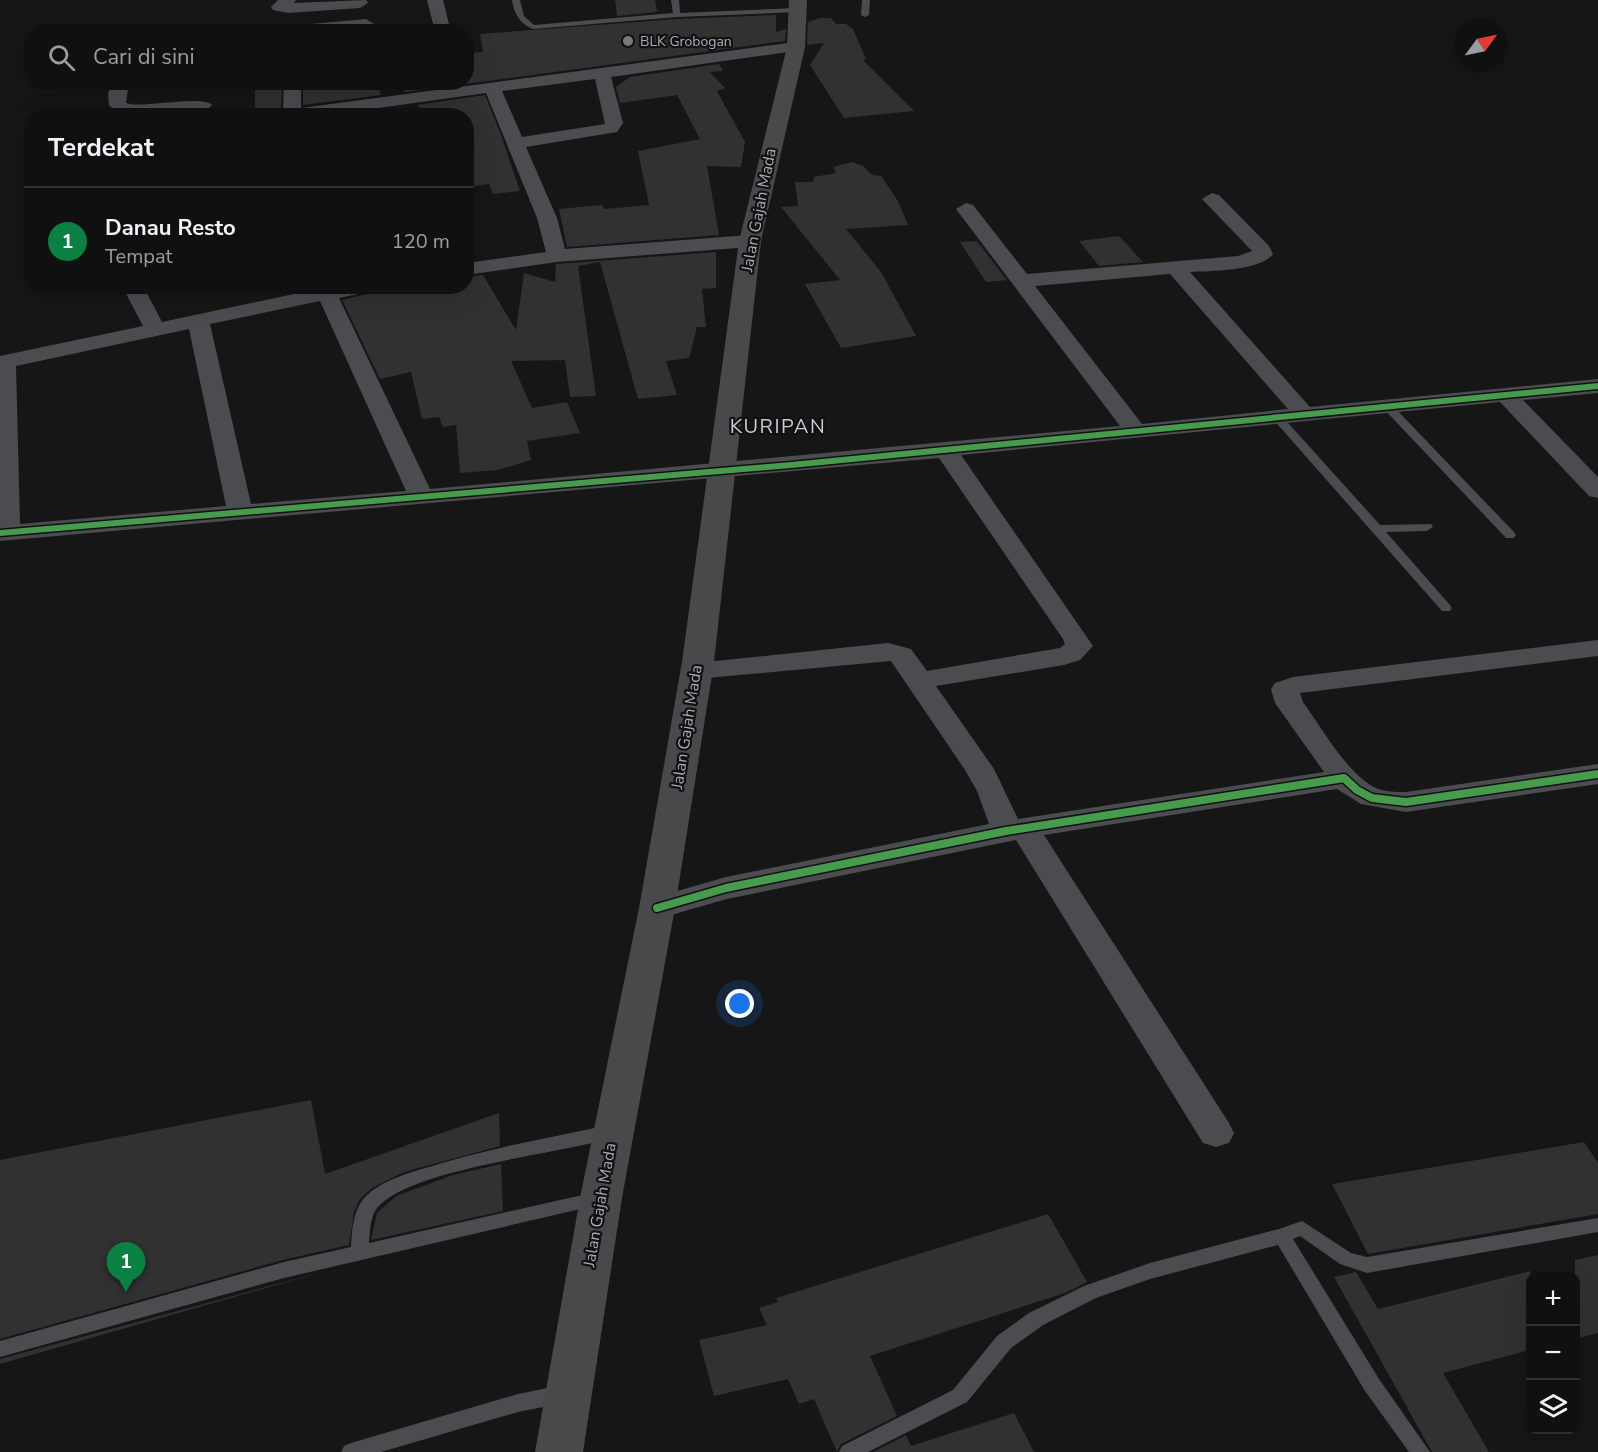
<!DOCTYPE html>
<html lang="id">
<head>
<meta charset="utf-8">
<style>
	body { margin:0; font-family:"Nunito Sans",sans-serif; background:#19191a; color:#f1f3f6 }
	.controls { position:absolute; right:18px; bottom:18px; display:grid; overflow:hidden; border-radius:12px; box-shadow:0 6px 24px #0002 }
	.controls button { width:54px; height:54px; display:grid; place-items:center; padding:0; border:0; border-bottom:2px solid #303031; background:#101011; color:#f1f3f6; font:30px sans-serif }
	.compass { position:absolute; left:1454px; top:18px; width:54px; height:54px; border-radius:50%; background:#101011; box-shadow:0 6px 24px #0002; rotate:57deg }
	.you { position:absolute; left:740px; top:1004px; width:21px; height:21px; margin:-15px; border:4px solid #fff; border-radius:50%; background:#1a73e8; box-shadow:0 0 0 9px #1a73e833 }
	.badge { display:grid; place-items:center; width:39px; height:39px; border-radius:50%; background:#0b8043; color:#fff; font-size:20px; font-weight:700 }
	.pin { position:absolute; translate:-50% -50px; filter:drop-shadow(0 2px 3px #0008) }
	.pin::after { content:''; position:absolute; top:32px; width:21px; height:18px; background:inherit; clip-path:polygon(0 0,100% 0,50% 100%) }
	.list { margin:0; padding:0; list-style:none }
	h2 { display:flex; justify-content:space-between; align-items:center; height:78px; margin:0; padding:0 24px; font-size:26px }
	h2 small { font-size:20px; font-weight:400; color:#9c9d9f }
	.list li { display:grid; grid-template-columns:39px 1fr auto; gap:18px; align-items:center; box-sizing:border-box; height:108px; padding:0 24px; border-top:2px solid #303031 }
	.list b { display:block; font-size:22px; white-space:nowrap }
	.list p { margin:0; font-size:20px; white-space:nowrap; color:#9c9d9f }
	.list em { font-size:20px; font-style:normal; color:#9c9d9f }
	.icon { flex:none; width:33px; height:33px; fill:none; stroke:currentColor; stroke-width:2; stroke-linecap:round; stroke-linejoin:round }
	.map { position:relative; flex:none; width:1598px; height:1452px; overflow:hidden }
	.search { position:absolute; background:#101011; box-shadow:0 6px 24px #0002; left:24px; top:24px; width:450px; height:66px; display:flex; align-items:center; gap:15px; box-sizing:border-box; padding:0 21px; border-radius:24px; color:#9c9d9f; font-size:22px }
	.panel { position:absolute; background:#101011; box-shadow:0 6px 24px #0002; left:24px; top:108px; width:450px; height:186px; border-radius:24px }
	.map>svg:first-child { display:block }
</style>
</head>
<body>
<div class="map">
<svg width="1598" height="1452" viewBox="0 0 1598 1452">
	<rect width="100%" height="100%" fill="#161617"/>
	<!-- building -->
	<path fill="#313132" d="M615 0H655L657 12 617 16Z
		M776 15V32L786 29 785 41 405 92 397 82H466V53L483 52 480 34 677 19Z
		M820 18H831L836 24H846L853 29 866 59 863 60 914 111 844 118 810 65 824 43 807 45 808 22Z
		M719 64 723 71 710 72 725 88 717 91 745 142 741 167 707 166 719 235 567 247 559 209 602 205 604 209 649 205 638 151 700 139 677 95 620 103 616 87 630 77Z
		M303 82H377L381 95 303 105Z
		M282 88 281 108 272 110 269 114 255 115V90Z
		M485 95 501 135 520 191 493 194 489 184 466 187V116L426 115 417 105Z
		M852 162 863 166 872 175 881 176 898 201 908 225 846 229 881 272 916 336 841 348 805 284 840 280 781 207 798 206 795 182H813L814 177 836 173 833 167Z
		M1119 236 1143 262 1099 266 1079 241Z
		M977 241 1007 280 986 282 960 242Z
		M716 252V288L702 289 706 327H697L689 358 666 361 677 395 638 399 600 262 578 266 596 396 570 397 565 360 511 361 532 408 567 402 580 433 527 441 531 460 498 470 460 473 456 425 443 427 439 417 422 419 411 372 380 379 342 300 376 292 381 286H466V277L483 275 516 330 524 273 555 282 556 264Z
		M311 1100 325 1174 499 1113 500 1146 404 1172 372 1188 360 1199 354 1212 349 1245 283 1260 0 1339V1160Z
		M1584 1142 1598 1163V1214L1368 1254 1332 1184Z
		M501 1164 503 1211 371 1240 377 1213 396 1196 453 1175Z
		M1048 1214 1087 1282 1065 1293 870 1356 897 1416 841 1444 837 1452 814 1399 799 1404 788 1379 714 1396 699 1340 767 1325 759 1308 778 1302 776 1298Z
		M1598 1255V1333L1575 1339V1260Z
		M329 1270 0 1364V1359Z
		M1530 1271V1350L1443 1373 1489 1452H1432L1334 1277 1356 1272 1378 1309Z
		M1014 1413 1034 1452H873L906 1435 911 1446Z"/>
	<g fill="none" stroke-linecap="round" stroke-linejoin="round">
		<!-- service -->
		<path fill="#4b4c4f" fill-rule="evenodd" d="M512 0H520L524 16 534 25 673 13 671 0H679L680 13 797 8 801 10 797 12 677 17 533 29C520 24 514 14 512 0Z
			M862 0H870L869 15 865 17 861 15Z
			M1387 403 1391 404 1514 532 1516 535 1514 538H1506L1383 408V404Z
			M1276 413 1280 414 1380 525 1431 524 1433 527 1427 531 1386 532 1450 605 1452 608 1450 611H1442L1272 418 1271 416Z
			M609 1125 615 1127 617 1132 615 1137C562 1154 410 1168 377 1208 370 1217 370 1232 369 1243L596 1192 602 1194 605 1199 602 1204 284 1278 0 1357V1341L284 1262 351 1247C352 1230 353 1208 367 1195 383 1180 408 1173 429 1167 488 1148 549 1138 609 1125Z
			M1598 1218V1232L1367 1273 1340 1264 1300 1236 1293 1239 1379 1379 1430 1452H1409L1365 1391 1278 1245 1150 1279 1096 1298 1043 1325 1011 1348 967 1402 868 1452H839L842 1446 953 1390 997 1336 1029 1313 1084 1286 1150 1263 1279 1229 1302 1221 1351 1253 1367 1257Z
			M563 1385 570 1388 573 1394 570 1400 563 1403 518 1412 381 1452H341L344 1446 351 1443 518 1394Z"/>
		<!-- minor -->
		<path fill="#4b4c4f" fill-rule="evenodd" d="M278 0H296L294 3 366 0 368 3 360 8 288 13 273 10 271 7Z
			M427 0H443L451 32H435Z
			M366 19 374 24 372 27 337 32H271L279 27Z
			M796 42 802 44 804 47 802 50 611 77 623 123 617 132 526 147 557 218 565 249 750 235 757 237 760 241 757 245 750 247 557 262 466 275V263L546 252 537 218 486 93 321 116H270L272 112 283 110 284 82H301V108ZM595 79 605 124 522 137 502 91Z
			M112 82H129L126 103 130 104C147 107 204 95 212 105 202 118 120 120 109 105L108 94Z
			M1212 193 1219 195 1269 246 1273 254C1261 271 1210 271 1190 272L1310 407 1598 379V393L1523 400 1598 477V498L1589 496 1500 402 961 455 1093 646 1080 660 1064 665 936 686 994 769 1018 819 1324 772 1275 703 1271 689 1275 683 1293 677 1598 640V656L1300 693 1303 702C1321 727 1347 773 1374 787 1384 792 1395 792 1406 792L1598 764V784L1406 812 1361 804 1337 789 1044 835 1229 1123 1234 1133 1229 1143 1216 1147 1203 1143 1016 840 727 899 657 919 646 916 641 908 646 900 726 877 989 824 977 791 965 770 891 661 696 679 686 677 682 671 686 665 696 663 888 643 911 649 927 671 1060 648 1065 644 1063 639 939 458 0 541V356L143 326 122 286H143L162 322 332 286H379L376 290 339 298 430 489 1120 426 956 209 966 203 973 205 1027 274 1238 256 1252 251 1202 199ZM1170 274 1288 409 1142 424 1035 286ZM320 301 406 491 251 504 210 324ZM189 329 226 506 20 524 16 366Z"/>
		<!-- primary -->
		<path fill="#48494b" fill-rule="evenodd" d="M789 0H807L805 47 761 241 714 662 675 908 622 1198 583 1452H535L580 1198 639 908 682 662 739 241 787 47Z"/>
		<defs>
			<path id="cycleway-far1" d="M0 533 791 465 1598 386"/>
			<path id="cycleway" d="M657 908 726 888 1006 831 1344 778 1357 790 1372 798 1406 802 1598 774"/>
		</defs>
		<!-- cycleway-far1 casing -->
		<use href="#cycleway-far1" stroke="#111112" stroke-width="9"/>
		<!-- cycleway casing -->
		<use href="#cycleway" stroke="#111112" stroke-width="11"/>
		<!-- cycleway-far1 -->
		<use href="#cycleway-far1" stroke="#469c4c" stroke-width="6"/>
		<!-- cycleway -->
		<use href="#cycleway" stroke="#469c4c" stroke-width="8"/>
	</g>
	<!-- markers -->
	<circle fill="#76797e" stroke="#111112" stroke-width="2" cx="628" cy="41" r="6"/>
	<g text-anchor="middle" dominant-baseline="central" stroke-width="4.5" stroke-linejoin="round" paint-order="stroke">
		<!-- far-poi labels -->
		<g font-size="14" fill="#a9aeb6" stroke="#111112" text-anchor="start">
			<text x="640" y="41">BLK Grobogan</text>
		</g>
		<!-- street labels -->
		<g font-size="16" fill="#a9aeb6" stroke="#111112">
			<text transform="translate(759 210) rotate(-79)">Jalan Gajah Mada</text>
			<text transform="translate(687 727) rotate(-81)">Jalan Gajah Mada</text>
			<text transform="translate(600 1205) rotate(-80)">Jalan Gajah Mada</text>
		</g>
		<!-- quarter labels -->
		<g font-size="20" letter-spacing="1.5" fill="#caccd3" stroke="#111112">
			<text x="778" y="426">KURIPAN</text>
		</g>
	</g>
</svg>
<div class="controls">
<button>+</button>
<button>−</button>
<button><svg class="icon" aria-label="layers" viewBox="0 0 24 24"><path d="M12 4l9 5-9 5-9-5zM3 14l9 5 9-5"/></svg></button>
</div>
<svg class="compass" viewBox="-18 -18 36 36"><path d="M0-13l5 13h-10z" fill="#e53935"/><path d="M0 13l5-13h-10z" fill="#9c9d9f"/></svg>
<div class="you"></div>
<div class="pin badge" style="left:126px;top:1292px">1</div>
<div class="search"><svg class="icon" aria-label="search" viewBox="0 0 24 24"><circle cx="10" cy="10" r="6"/><path d="M15 15l6 6"/></svg>Cari di sini</div>
<section class="panel">
<h2>Terdekat<small></small></h2>
<ul class="list">
<li><span class="badge">1</span><div><b>Danau Resto</b><p>Tempat</p></div><em>120 m</em></li>
</ul>
</section>
</div>
</body>
</html>
